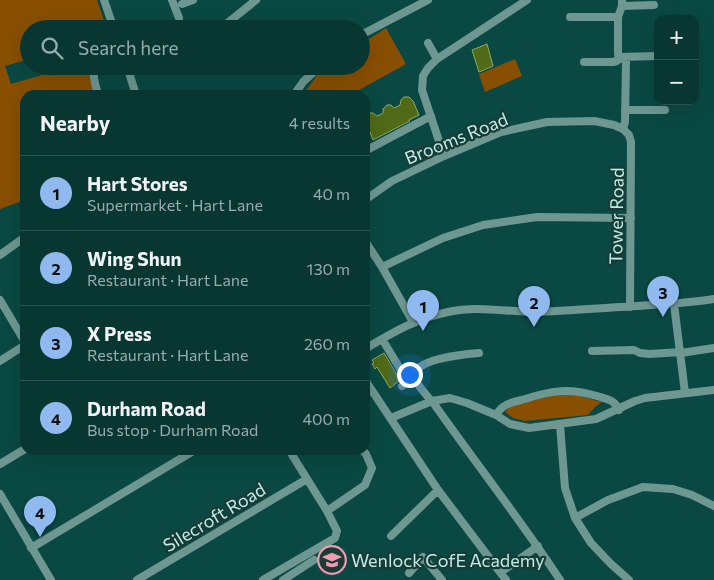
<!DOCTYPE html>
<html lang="en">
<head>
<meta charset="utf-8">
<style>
	body { margin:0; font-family:Commissioner,sans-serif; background:#113f3a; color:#f1f3f6 }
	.controls { position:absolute; right:15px; top:15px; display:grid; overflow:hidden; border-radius:10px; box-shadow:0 5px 20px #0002 }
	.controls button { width:45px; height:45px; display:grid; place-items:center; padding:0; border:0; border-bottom:1px solid #29514d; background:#083732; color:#f1f3f6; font:25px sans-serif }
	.you { position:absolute; left:409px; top:374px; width:18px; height:18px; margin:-12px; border:4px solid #fff; border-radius:50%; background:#1a73e8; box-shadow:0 0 0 8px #1a73e833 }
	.badge { display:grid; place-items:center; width:32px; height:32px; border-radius:50%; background:#90b9f0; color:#111; font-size:16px; font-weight:700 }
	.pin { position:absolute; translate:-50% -41px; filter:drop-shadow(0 1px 2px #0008) }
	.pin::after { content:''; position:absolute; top:26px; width:18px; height:15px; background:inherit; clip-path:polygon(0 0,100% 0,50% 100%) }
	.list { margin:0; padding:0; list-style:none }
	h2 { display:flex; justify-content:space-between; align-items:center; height:65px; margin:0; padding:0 20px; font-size:21px }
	h2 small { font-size:16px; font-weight:400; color:#98acac }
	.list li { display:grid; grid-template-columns:32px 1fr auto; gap:15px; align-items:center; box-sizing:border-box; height:75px; padding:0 20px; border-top:1px solid #29514d }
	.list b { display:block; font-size:19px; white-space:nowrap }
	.list p { margin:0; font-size:16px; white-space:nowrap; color:#98acac }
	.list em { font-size:16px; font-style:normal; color:#98acac }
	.icon { flex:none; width:28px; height:28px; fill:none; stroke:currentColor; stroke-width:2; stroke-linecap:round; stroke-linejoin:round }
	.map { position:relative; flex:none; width:714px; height:580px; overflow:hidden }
	.search { position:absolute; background:#083732; box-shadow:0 5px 20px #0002; left:20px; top:20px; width:350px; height:55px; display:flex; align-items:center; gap:12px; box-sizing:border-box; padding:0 18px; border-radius:28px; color:#98acac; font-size:19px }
	.panel { position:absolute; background:#083732; box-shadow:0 5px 20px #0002; left:20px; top:90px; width:350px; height:365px; border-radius:15px }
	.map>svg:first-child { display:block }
</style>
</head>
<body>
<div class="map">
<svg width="714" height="580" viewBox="0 0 714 580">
	<rect width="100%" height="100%" fill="#0a4943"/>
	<!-- green -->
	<path fill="#884f00" d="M0 0H97L107 29H29V59L5 66 11 84 73 66H88L98 95H25V200L0 209Z
		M386 28 406 64 350 95H307L305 92 320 71 326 66H361V44Z
		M515 59 522 76 485 92 479 74Z
		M553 395H575L602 402 595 407 588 415 525 421 513 418 505 412 509 407Z"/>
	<!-- building -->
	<path fill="#516a17" stroke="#8fa862" d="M487 44 493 66 479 72 472 50Z
		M404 97H409L413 101 419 115 409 120 410 121 373 140 366 122V116L369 113H373L377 116 383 113V109L387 105H391L394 108 400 105 401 100Z
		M384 353 400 380 390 388 377 367 375 369 372 364 374 363 372 360Z"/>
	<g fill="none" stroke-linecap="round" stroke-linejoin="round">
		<!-- minor -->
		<path stroke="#6e9791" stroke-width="8" d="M104 0 114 29
			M172 0 179 18
			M622 0V6L618 17V54L619 57 626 61 625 122 623 129
			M182 4 193 0
			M622 6 654 5
			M570 17H618
			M220 29 256 0
			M361 35 428 0
			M428 43 437 59
			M584 62H613L617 61 619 57 658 56
			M96 66C91 75 96 85 98 95
			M127 66 136 95
			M294 95 303 82 320 66
			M625 110H665
			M365 151 431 116
			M444 156 422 90 423 76 428 68 437 59 527 0
			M365 200 392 181 444 156 501 132 547 122 594 121 614 125 623 129 629 135 631 142 630 307
			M365 241 382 267 413 322
			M0 255 25 237
			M382 267 443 238 483 225 537 217 631 218
			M0 300 25 342
			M674 304 685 393
			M382 339 408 382 402 386
			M365 349C392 333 417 318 448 312 477 305 506 312 535 312 563 311 591 309 619 307 651 305 683 304 714 299
			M592 351 634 350 640 353 650 354 680 352
			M681 353 714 348
			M0 361 25 345
			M365 380 438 490 506 580
			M431 401C427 395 417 385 415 379 408 359 467 354 479 353
			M432 401C474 461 520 519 560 580
			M496 415C498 412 500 409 503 407 509 402 518 401 525 399 553 390 569 388 597 396 607 399 615 400 619 410
			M391 418 432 401 450 398 467 403 496 415 510 424 529 428 596 419 635 401 645 398 714 390
			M560 425 565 488 575 518 591 543 611 564 629 580
			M289 450 327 511 365 485 372 468 366 454 362 450
			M0 464 25 449
			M0 494 51 580
			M575 518 608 500 643 487 673 489 692 495 714 506
			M391 536 438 490
			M31 548 195 450
			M501 572 538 546
			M409 573 423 557 442 580
			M137 580 307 479
			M263 580 335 538 337 531 327 511
			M283 580 314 560"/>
	</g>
	<!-- icons -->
	<defs>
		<symbol id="school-ring" viewBox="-11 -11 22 22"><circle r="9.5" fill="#193b37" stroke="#f29aae" stroke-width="1.5"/><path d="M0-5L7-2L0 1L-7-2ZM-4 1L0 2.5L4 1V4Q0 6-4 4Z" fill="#f29aae"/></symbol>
	</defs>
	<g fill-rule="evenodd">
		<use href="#school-ring" x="316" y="544" width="32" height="32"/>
	</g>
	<g text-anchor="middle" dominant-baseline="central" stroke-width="4.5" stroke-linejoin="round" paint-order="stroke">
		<!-- street labels -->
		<g font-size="18" fill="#bdede6" stroke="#193b37">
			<text transform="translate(456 138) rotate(-22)">Brooms Road</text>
			<text transform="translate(616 216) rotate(-89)">Tower Road</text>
			<text transform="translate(214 517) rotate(-31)">Silecroft Road</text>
		</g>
		<!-- poi labels -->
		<g font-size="18" fill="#bdede6" stroke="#193b37" text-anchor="start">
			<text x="351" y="560">Wenlock CofE Academy</text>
		</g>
	</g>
</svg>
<div class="controls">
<button>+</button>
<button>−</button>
</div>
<div class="you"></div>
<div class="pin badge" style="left:423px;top:331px">1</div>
<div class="pin badge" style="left:534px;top:327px">2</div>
<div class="pin badge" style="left:663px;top:317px">3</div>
<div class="pin badge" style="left:40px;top:537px">4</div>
<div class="search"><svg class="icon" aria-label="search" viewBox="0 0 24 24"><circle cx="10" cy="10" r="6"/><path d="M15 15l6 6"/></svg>Search here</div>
<section class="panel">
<h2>Nearby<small>4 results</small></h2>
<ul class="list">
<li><span class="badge">1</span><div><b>Hart Stores</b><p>Supermarket · Hart Lane</p></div><em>40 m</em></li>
<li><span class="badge">2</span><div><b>Wing Shun</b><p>Restaurant · Hart Lane</p></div><em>130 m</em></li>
<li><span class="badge">3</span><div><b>X Press</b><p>Restaurant · Hart Lane</p></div><em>260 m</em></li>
<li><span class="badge">4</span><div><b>Durham Road</b><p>Bus stop · Durham Road</p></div><em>400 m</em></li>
</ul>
</section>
</div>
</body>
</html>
